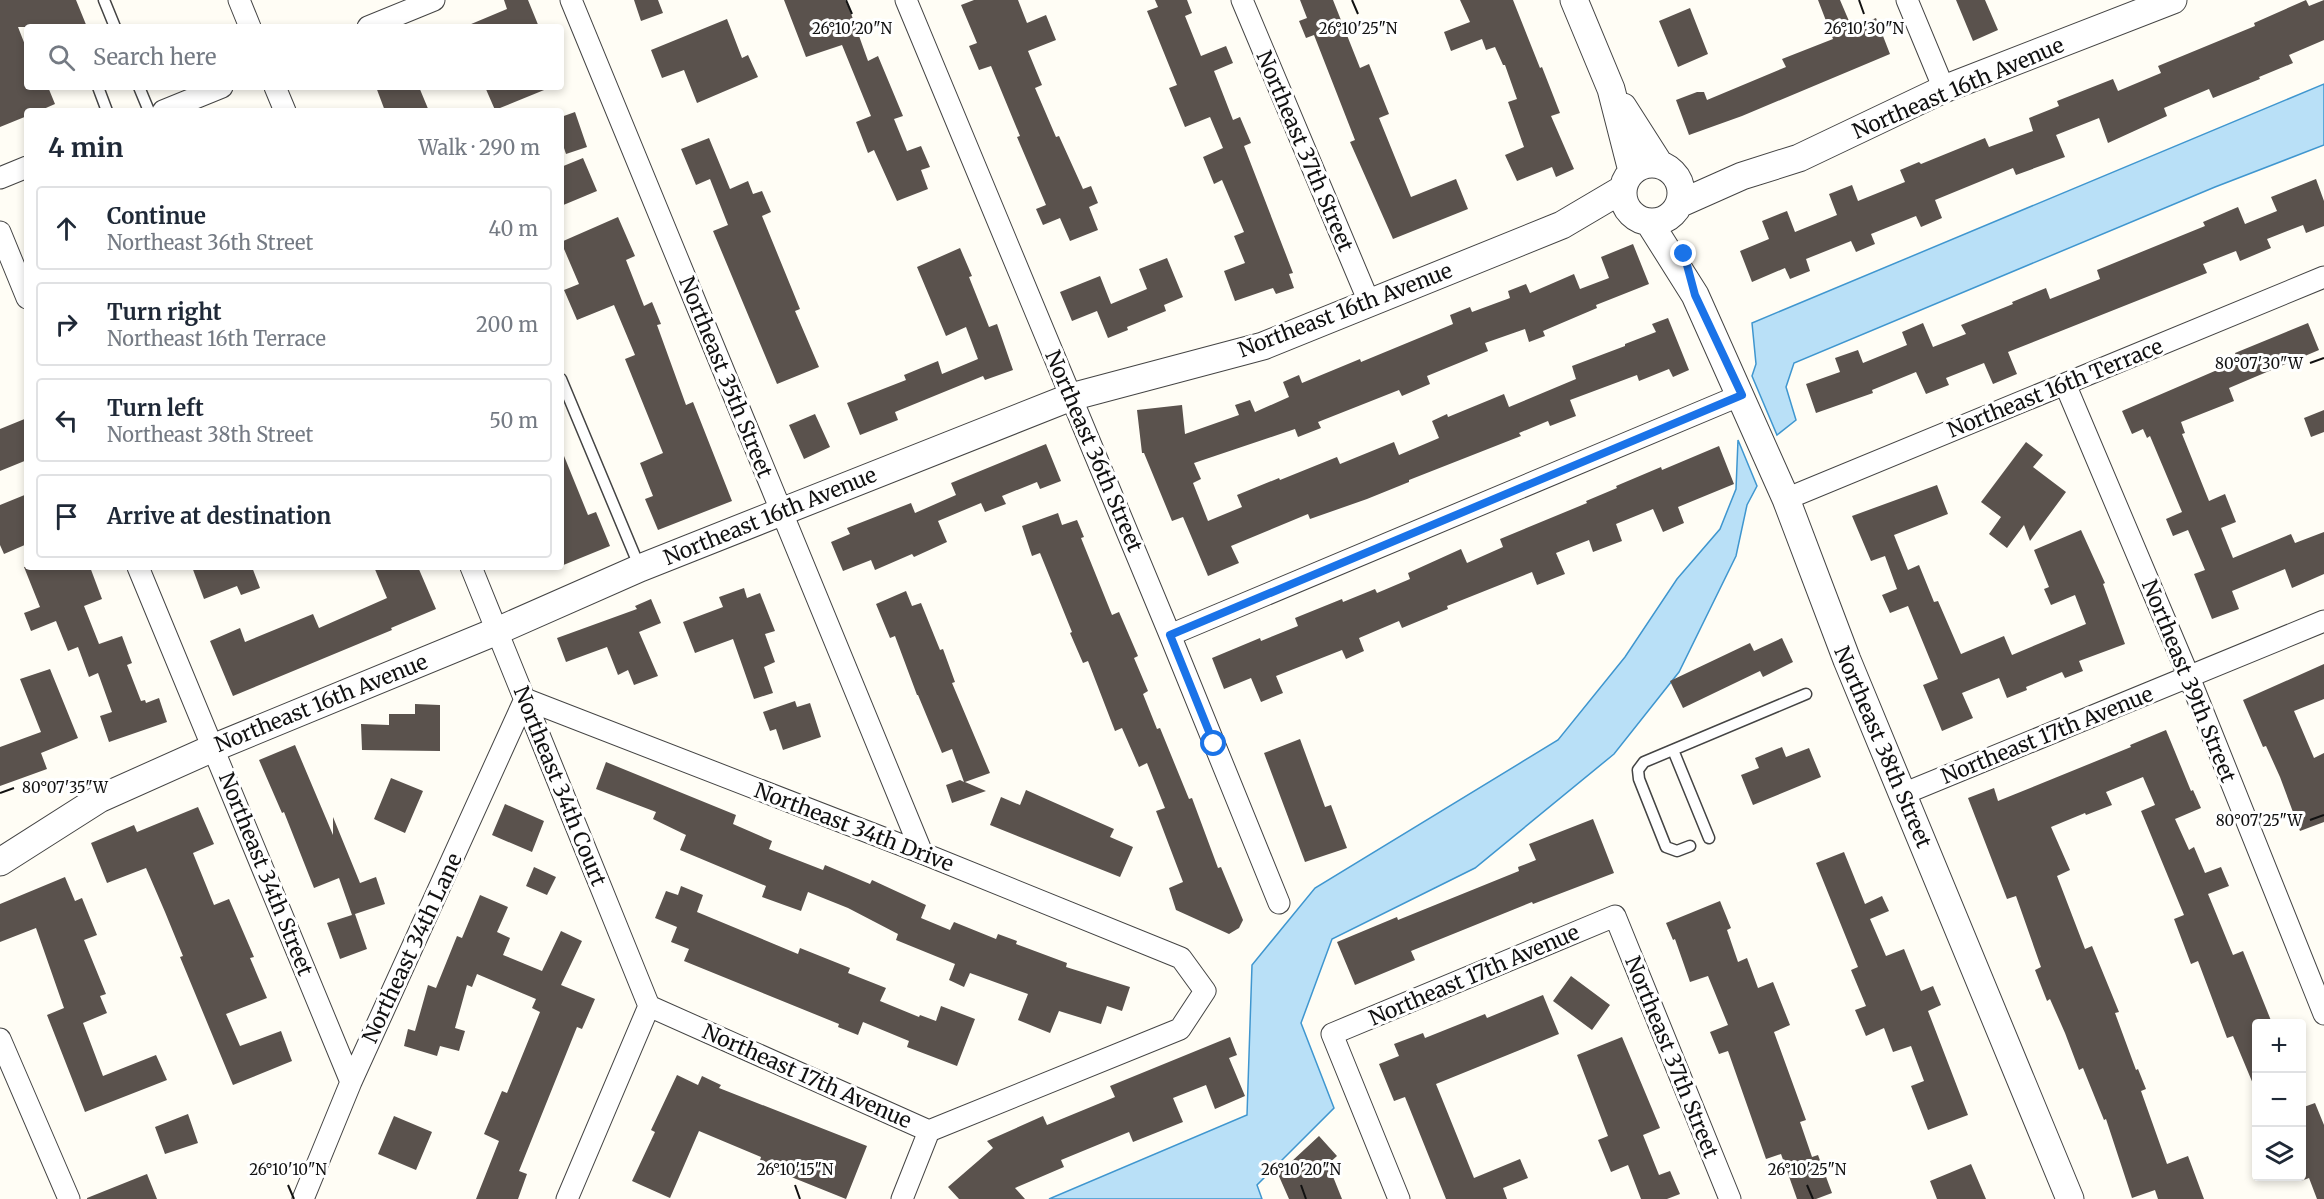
<!DOCTYPE html>
<html lang="en">
<head>
<meta charset="utf-8">
<style>
	body { margin:0; font-family:Merriweather,serif; background:#f2f2f3; color:#1f2937 }
	.controls { position:absolute; right:18px; bottom:18px; display:grid; overflow:hidden; border-radius:6px; box-shadow:0 3px 9px #0003 }
	.controls button { width:54px; height:54px; display:grid; place-items:center; padding:0; border:0; border-bottom:2px solid #e0e1e3; background:#fff; color:#1f2937; font:30px sans-serif }
	.stop { position:absolute; width:18px; height:18px; margin:-14px; border:4px solid #1a73e8; border-radius:50%; background:#fff }
	.stop.end { background:#1a73e8; border-color:#fff; box-shadow:0 2px 6px #0008 }
	.list { margin:0; padding:0; list-style:none }
	h2 { display:flex; justify-content:space-between; align-items:center; height:78px; margin:0; padding:0 24px; font-size:26px }
	h2 small { font-size:20px; font-weight:400; color:#747a83 }
	.list li { display:grid; grid-template-columns:39px 1fr auto; gap:18px; align-items:center; box-sizing:border-box; height:84px; margin:0 12px 12px; padding:0 12px; border:2px solid #e0e1e3; border-radius:6px }
	.list b { display:block; font-size:22px; white-space:nowrap }
	.list p { margin:0; font-size:20px; white-space:nowrap; color:#747a83 }
	.list em { font-size:20px; font-style:normal; color:#747a83 }
	.icon { flex:none; width:33px; height:33px; fill:none; stroke:currentColor; stroke-width:2; stroke-linecap:round; stroke-linejoin:round }
	.map { position:relative; flex:none; width:2324px; height:1199px; overflow:hidden }
	.search { position:absolute; background:#fff; box-shadow:0 3px 9px #0003; left:24px; top:24px; width:540px; height:66px; display:flex; align-items:center; gap:15px; box-sizing:border-box; padding:0 21px; border-radius:6px; color:#747a83; font-size:22px }
	.panel { position:absolute; background:#fff; box-shadow:0 3px 9px #0003; left:24px; top:108px; width:540px; height:462px; border-radius:6px }
	.map>svg:first-child { display:block }
</style>
</head>
<body>
<div class="map">
<svg width="2324" height="1199" viewBox="0 0 2324 1199">
	<rect width="100%" height="100%" fill="#fffdf5"/>
	<!-- water -->
	<path fill="#b9e0f7" stroke="#3f96cf" stroke-width="1.5" d="M2324 84V145L2215 187 1794 363 1786 387 1796 420 1777 435 1752 376 1756 364 1752 323Z
		M1738 440 1757 486 1747 505 1736 556 1679 672 1614 754 1475 868 1332 939 1301 1023 1334 1108 1257 1185 1262 1199H1049L1247 1115 1252 965 1315 888 1558 740 1625 657 1677 579 1720 529 1736 489Z"/>
	<!-- building -->
	<path fill="#5a524d" d="M0 0H76L87 27H18L27 50V87H48L55 104 39 111H27V116L0 127Z
		M504 0H528L539 27H464L507 9Z
		M634 0H658L663 13 641 21Z
		M784 0H845L849 8 868 61 878 56 903 116 894 119 907 151 921 146 930 167 921 170 928 189 897 201 874 150 868 153 856 122 871 116 842 45 806 57Z
		M974 0H1018L1027 23 1046 15 1056 40 1028 51 1042 85 1035 88 1056 137 1059 136 1083 189 1091 186 1098 203 1089 207 1098 230 1070 241 1060 218 1043 225 1036 209 1046 205 1017 137 1020 136 991 66 979 70 969 46 977 43 961 5Z
		M1155 0H1187L1192 13 1185 16 1201 56 1226 46 1233 63 1214 71 1233 120 1240 117 1251 143 1244 146 1293 273 1289 274 1294 288 1276 294 1273 288 1235 301 1224 271 1245 263 1234 236 1244 232 1222 180 1214 184 1203 157 1223 148 1210 117 1185 127 1169 88 1177 85 1147 11 1158 7Z
		M1300 0H1333L1360 68 1369 64 1389 114 1379 118 1411 197 1456 179 1468 209 1393 239 1350 142 1355 140 1314 35 1306 38 1299 21 1307 18Z
		M1460 0H1513L1540 68 1542 67 1560 113 1551 116 1574 169 1556 177 1552 167 1517 181 1505 155 1524 147 1508 102 1517 99 1505 65H1503L1495 47 1486 50 1482 39 1451 51 1444 32 1470 22Z
		M1818 0H1840L1852 28 1876 18 1890 54 1742 116 1689 135 1676 100 1697 92H1704L1707 100 1786 67 1782 59 1833 39Z
		M1956 0H1985L1998 30 1973 41Z
		M2306 0 2309 6 2324 0V40L2289 55 2293 63 2259 77 2260 79 2213 98 2209 89 2164 108 2167 116 2108 143 2099 118 2056 135 2065 157 2016 175 2013 168 1935 200 1942 218 1921 227 1916 216 1871 234 1875 244 1856 252 1851 241 1806 259 1810 271 1790 279 1785 268 1752 282 1740 251 1769 239 1762 221 1787 211 1795 232 1837 215 1829 194 1852 185 1858 201 1905 182 1900 170 1919 162 1921 164 1985 138 1989 147 2033 131 2029 118 2059 106 2057 101 2113 79 2118 91 2161 73 2158 66 2255 26 2254 23Z
		M1690 8 1708 54 1678 67 1659 21Z
		M727 19 742 58 748 55 758 77 697 103 684 70 662 78 651 50Z
		M376 87H419L429 111H385Z
		M485 87H549V88L495 110Z
		M575 112 587 147 566 154 561 139V117Z
		M709 138 730 189 748 181 753 194 762 191 771 212 762 216 800 309 795 311 819 367 777 384 713 231 728 225 710 179 696 185 681 149Z
		M583 158 597 191 561 206V167Z
		M2316 179 2324 201V226L2306 233 2303 225 2267 239 2271 248 2240 261 2236 251 2203 264 2207 273 2008 352 2017 374 1993 384 1984 363 1946 378 1949 385 1926 394 1916 372 1872 390 1873 393 1816 413 1806 384 1840 372 1835 358 1858 350 1863 363 1907 345 1902 332 1923 323 1933 347 1966 334 1961 325 2013 304 2012 302 2046 288 2050 299 2100 279 2097 270 2205 226 2203 222 2238 207 2245 224 2277 211 2271 197Z
		M618 217 635 256 626 260 644 306 652 302 661 324 657 325 686 405 693 402 732 501 658 530 645 499 653 496 640 463 663 453 625 359 635 355 614 305 577 320 564 290 579 284 561 242Z
		M1633 244 1649 284 1596 305 1597 308 1543 331 1545 336 1529 342 1525 329 1485 343 1488 351 1427 376 1430 384 1402 396 1399 390 1318 422 1321 428 1298 437 1295 429 1194 463 1201 479 1193 483 1208 521 1242 507 1237 495 1279 478 1280 480 1337 457 1340 464 1394 442 1399 455 1439 438 1432 421 1447 414 1448 417 1504 394 1509 407 1576 379 1572 366 1625 346V344L1656 332 1652 324 1668 318 1689 370 1673 377 1669 369 1639 381 1637 375 1570 400 1576 416 1550 426 1548 421 1519 433 1521 436 1409 480V482L1367 499 1310 519 1308 514 1231 546 1239 563 1208 576 1183 517 1172 521 1144 453H1142L1137 410 1182 405 1185 434 1239 415 1235 405 1250 400 1255 412 1289 397 1283 382 1299 375 1302 383 1360 359 1361 362 1453 324 1450 315 1470 307 1472 312 1510 298 1508 291 1526 284 1530 293 1574 274 1580 289 1609 278 1601 257Z
		M960 248 972 276 969 277 989 327 997 324 1013 370 985 380 983 376 895 412 898 420 860 435 847 403 906 380 904 375 938 361 942 374 978 359 966 327 946 336 917 267Z
		M1167 258 1183 297 1164 305 1166 311 1127 327 1128 330 1108 338 1097 311 1072 321 1060 292 1100 276 1111 304 1147 289 1139 269Z
		M2308 323 2319 350 2229 388 2234 401 2181 422 2185 433 2182 434 2209 501 2225 494 2236 522 2221 528 2233 558 2291 534 2295 543 2324 532V574L2292 588 2285 569 2232 591 2239 609 2212 619 2194 574 2205 570 2188 530 2173 536 2166 519 2182 512 2150 436 2147 438 2143 429 2132 434 2122 411 2238 361 2235 353Z
		M2324 410V432L2311 437 2304 418Z
		M815 414 830 447 804 459 789 425Z
		M27 418V460L0 471V429Z
		M2026 442 2043 455 2033 467 2066 492 2030 541 2024 525 2007 548 1989 534 2001 517 1981 502Z
		M1046 444 1061 481 1040 489 1037 482 1002 496 1006 504 985 512 981 503 938 521 947 542 914 557 912 554 875 570 871 560 843 571 831 542 850 534 847 528 911 503 915 513 956 495 951 483Z
		M1719 446 1734 484 1678 507 1684 523 1663 532 1653 509 1616 524 1622 541 1593 552 1589 540 1556 553 1565 574 1537 585 1532 572 1447 606 1448 609 1402 628 1399 621 1359 638 1364 651 1346 659 1342 650 1276 676 1283 693 1261 702 1251 678 1224 689 1212 658 1260 638 1261 641 1298 626 1295 618 1342 599 1343 602 1375 589 1377 593 1410 579 1408 573 1461 549 1467 563 1503 547 1500 539 1587 503 1586 501 1617 488 1616 486 1661 467 1662 470Z
		M562 451 588 515 596 512 610 546 561 566Z
		M1937 485 1948 514 1894 535 1908 570 1919 565 1934 602 1938 601 1961 654 2004 636 2012 655 2086 624 2075 595 2051 605 2044 589 2049 587 2034 550 2081 530 2105 583 2103 584 2125 644 2079 661 2083 671 2065 678 2062 672 2026 687 2027 690 2007 698 1999 678 1962 693 1973 718 1942 731 1923 685 1938 679 1908 606 1890 613 1882 595 1897 589 1885 556 1871 561 1852 516Z
		M27 494V544L4 554 0 545V505Z
		M1058 513 1062 525 1077 520 1084 537 1081 538 1112 615 1119 612 1138 656 1134 658 1148 691 1143 694 1157 729 1160 728 1189 799 1192 798 1218 868 1221 867 1243 920 1239 928 1229 934 1176 910 1169 888 1183 882 1156 811 1165 808 1147 763 1139 767 1122 728 1115 731 1088 661 1083 663 1070 633 1072 632 1040 553 1032 556 1022 526Z
		M24 567H90L102 599 84 606 99 644 122 636 132 663 127 665 141 701 145 700 146 703 159 698 167 722 109 742 100 716 112 712 98 673 89 677 78 647 68 651 56 621 31 631 24 613 40 607Z
		M192 567H252L260 588 241 595 237 586 204 599Z
		M374 567H418L436 609 391 628 392 630 233 696 210 641 240 628 245 642 313 614 319 628 387 598Z
		M744 588 747 598 760 593 775 631 765 634 775 662 764 667 773 693 754 699 733 639 695 653 683 622 723 607 719 597Z
		M906 591 912 606 921 603 940 650 943 649 955 682 952 683 990 773 965 782 986 791 952 803 946 785 960 780 964 782 952 749 942 753 918 695H917L895 636 890 638 876 604Z
		M651 599 661 623 639 632 658 676 634 685 628 670 618 675 607 647 566 662 557 638 637 609 635 606Z
		M1782 638 1793 662 1763 677 1760 671 1683 708 1670 681 1750 643 1754 651Z
		M2324 664V699L2294 711 2314 758 2324 753V822L2300 831 2280 777 2266 746 2263 747 2243 700Z
		M50 669 78 738 41 753 47 769 0 786V747L41 732 20 679Z
		M795 701 797 707 810 703 821 737 783 750 776 729 770 731 763 712Z
		M415 704 440 705V751L362 750 361 724 389 725V714H415Z
		M2166 730 2191 791 2193 790 2201 808 2175 819 2189 850 2194 847 2205 873 2221 867 2229 886 2208 894 2233 955 2243 951 2272 1023H2256V1091L2233 1036 2227 1038 2198 961 2191 964 2174 919 2184 915 2141 811 2155 805 2143 777 2106 792 2112 805 2086 815 2085 813 2051 827 2070 870 2057 876 2085 949 2092 946 2119 1012 2115 1013 2136 1070 2138 1069 2146 1089 2141 1091 2167 1164 2188 1156 2204 1199H2158L2155 1190 2132 1198 2106 1119 2104 1120 2083 1068 2079 1070 2065 1033 2050 999 2047 1001 2035 970 2041 967 2016 896 2007 899 1968 798 1994 788 1998 801 2131 747 2130 745Z
		M1300 739 1325 807 1331 805 1347 848 1305 862 1264 753Z
		M295 745 333 835V817L360 883 376 877 385 904 355 914 367 949 340 959 327 923 352 915 339 878 314 888 284 812 282 813 259 760Z
		M1782 747 1786 757 1809 748 1821 777 1753 805 1741 775 1759 768 1755 758Z
		M606 762 736 815 733 824 772 841 769 849 823 870 825 865 870 884 872 880 926 905 921 918 950 930 954 922 996 939 998 934 1017 941 1016 944 1067 963 1066 967 1130 987 1122 1011 1107 1006 1101 1024 1059 1011 1050 1033 1018 1020 1028 994 970 973 964 987 949 980 955 964 896 940 898 934 848 908 808 892 801 911 762 897 766 886 680 850 686 835 653 819 656 812 596 789Z
		M391 778 423 791 405 833 374 819Z
		M1026 790 1114 829 1110 837 1133 847 1120 877 990 825 1001 797 1020 805Z
		M505 804 544 821 532 852 492 835Z
		M198 807 214 844 193 853 214 905 229 899 254 957 250 958 267 998 226 1014 240 1046 281 1031 292 1061 233 1085 180 957 183 956 165 912 146 868 107 883 91 843 134 825 137 832Z
		M1593 819 1614 873 1533 904 1532 902 1411 951 1415 960 1355 985 1337 942 1397 917 1398 920 1519 871 1518 867 1536 860 1529 844Z
		M1844 852 1865 904 1882 896 1889 911 1870 919 1886 956 1904 949 1921 991 1933 986 1941 1005 1928 1011 1968 1115 1928 1130 1911 1086 1924 1081 1911 1046 1893 1052 1884 1028 1866 1036 1855 1010 1866 1006 1851 970 1858 967 1816 863Z
		M534 867 556 877 547 895 526 886Z
		M65 877 75 901 82 898 97 935 84 940 106 994 100 996 107 1013 83 1023 103 1076 156 1055 167 1080 85 1112 47 1015 64 1008 36 928 0 942V904Z
		M681 886 703 895 697 912 798 954 800 948 850 968 848 973 886 988 880 1001 919 1017 920 1015 936 1021 941 1006 975 1019 957 1066 907 1047 909 1041 863 1022 858 1035 838 1027 839 1024 684 961 689 949 671 942 677 927 655 918 666 891 678 895Z
		M480 895 508 907 497 932 510 938 503 955 542 971 561 931 582 941 561 985 595 999 582 1029 577 1027 519 1171 527 1174 518 1199H476L499 1141 484 1134 502 1091 507 1093 540 1012 532 1008 536 999 477 974 472 987 467 985 455 1028 465 1031 459 1051 440 1046 437 1056 404 1046 408 1029 415 1031 428 985 436 988 457 936 462 938Z
		M1720 901 1731 928 1727 930 1738 962 1747 958 1758 988 1773 982 1790 1025 1774 1032 1806 1120 1800 1122 1812 1157 1818 1155 1832 1193 1816 1199H1797L1781 1154 1766 1159 1728 1051 1719 1054 1710 1032 1728 1025 1708 976 1690 982 1675 939 1673 940 1666 923Z
		M1571 976 1610 1005 1592 1030 1553 1001Z
		M1543 995 1559 1034 1436 1084 1474 1178 1520 1159 1528 1178 1503 1188 1507 1199H1446L1405 1097 1394 1101 1379 1064 1399 1056 1394 1044 1423 1033 1425 1038 1485 1014 1487 1018Z
		M1230 1037 1237 1055 1229 1058 1245 1096 1215 1109 1206 1085 1173 1098 1183 1122 1133 1142 1129 1132 1061 1160 1064 1167 1015 1188 1025 1199H959L948 1187 993 1148 987 1141 1043 1116 1047 1125 1115 1097 1110 1086Z
		M1622 1037 1660 1128 1643 1135 1659 1175 1670 1171 1680 1194 1667 1199H1641L1628 1165 1611 1172 1598 1140 1608 1136 1577 1055Z
		M677 1075 698 1085 702 1076 721 1085 719 1088 867 1146 846 1199 759 1164 761 1157 699 1131 670 1198 632 1181 655 1132 651 1130Z
		M2315 1103 2324 1125V1199H2317L2309 1178 2301 1181V1108Z
		M188 1114 198 1143 165 1154 155 1127Z
		M394 1116 432 1132 416 1170 378 1154Z
		M1319 1136 1337 1156 1328 1164 1342 1199H1289L1278 1174Z
		M1971 1164 1986 1199H1937L1930 1181Z
		M147 1174 157 1199H87V1198Z"/>
	<g fill="none" stroke-linecap="round" stroke-linejoin="round">
		<defs>
			<path id="service" d="M104 0 115 27
				M98 87 107 111
				M139 87 149 111
				M561 379 640 568
				M1673 750 1709 838
				M1690 846 1677 851 1666 847 1639 779 1638 770 1644 762 1806 694"/>
			<path id="minor" d="M239 0 250 27
				M571 0 922 853
				M906 0 1170 635 1279 903
				M1242 0 1369 302
				M1907 0 1944 89
				M368 27 434 0
				M275 87 285 111
				M163 111 222 87
				M0 178 27 167
				M0 232 27 298
				M2065 384 2189 677 2324 1014
				M1786 499 2324 277
				M138 567 351 1082
				M471 567 649 1006
				M1170 635 1741 395
				M1903 794 2324 621
				M0 1039 69 1199
				M303 1199 351 1082 525 699 922 853 1181 958 1205 991 1180 1029 929 1131 649 1006 567 1199
				M902 1199 929 1131
				M1399 1199 1332 1034 1615 916 1730 1199"/>
			<path id="tertiary" d="M1574 0 1611 89 1632 171
				M1623 107 1660 165
				M1623 193a29 29 0 1 1 58 0a29 29 0 1 1-58 0Z
				M1679 204 1742 176 1799 158 1944 89 2173 0
				M1649 222 1695 295 1786 499 1847 660 2070 1199
				M0 862 99 799 213 748 497 631 640 568 1071 397 1263 346 1562 225 1623 189"/>
		</defs>
		<!-- service casing -->
		<use href="#service" stroke="#444" stroke-width="13"/>
		<!-- minor casing -->
		<use href="#minor" stroke="#444" stroke-width="23"/>
		<!-- tertiary casing -->
		<use href="#tertiary" stroke="#444" stroke-width="29"/>
		<!-- service -->
		<use href="#service" stroke="#fff" stroke-width="10"/>
		<!-- minor -->
		<use href="#minor" stroke="#fff" stroke-width="21"/>
		<!-- tertiary -->
		<use href="#tertiary" stroke="#fff" stroke-width="27"/>
	</g>
	<g fill="none" stroke-linecap="round" stroke-linejoin="round">
		<!-- route -->
		<path stroke="#1a73e8" stroke-width="8" d="M1214 744 1170 635 1742 395 1695 295 1684 254"/>
	</g>
	<!-- ticks -->
	<path fill="none" stroke="#111" stroke-width="2" d="M846 0 852 14M1352 0 1358 14M1859 0 1864 14M2310 363 2324 358M0 793 14 788M2310 820 2324 815M288 1185 294 1199M795 1185 800 1199M1301 1185 1306 1199M1807 1185 1813 1199"/>
	<g text-anchor="middle" dominant-baseline="central" stroke-width="6" stroke-linejoin="round" paint-order="stroke">
		<!-- street labels -->
		<g font-size="21" fill="#111" stroke="#fff">
			<text transform="translate(1958 88) rotate(-23)">Northeast 16th Avenue</text>
			<text transform="translate(1305 151) rotate(67)">Northeast 37th Street</text>
			<text transform="translate(1345 310) rotate(-21)">Northeast 16th Avenue</text>
			<text transform="translate(726 377) rotate(68)">Northeast 35th Street</text>
			<text transform="translate(2055 388) rotate(-22)">Northeast 16th Terrace</text>
			<text transform="translate(1094 451) rotate(67)">Northeast 36th Street</text>
			<text transform="translate(770 516) rotate(-22)">Northeast 16th Avenue</text>
			<text transform="translate(2189 681) rotate(68)">Northeast 39th Street</text>
			<text transform="translate(321 703) rotate(-22)">Northeast 16th Avenue</text>
			<text transform="translate(2047 735) rotate(-22)">Northeast 17th Avenue</text>
			<text transform="translate(1883 747) rotate(67)">Northeast 38th Street</text>
			<text transform="translate(560 786) rotate(68)">Northeast 34th Court</text>
			<text transform="translate(854 827) rotate(21)">Northeast 34th Drive</text>
			<text transform="translate(266 874) rotate(68)">Northeast 34th Street</text>
			<text transform="translate(412 948) rotate(-65)">Northeast 34th Lane</text>
			<text transform="translate(1474 975) rotate(-23)">Northeast 17th Avenue</text>
			<text transform="translate(1672 1057) rotate(68)">Northeast 37th Street</text>
			<text transform="translate(807 1076) rotate(24)">Northeast 17th Avenue</text>
		</g>
	</g>
	<g font-size="15" text-anchor="middle" fill="#111" stroke="#fff" stroke-width="6" stroke-linejoin="round" paint-order="stroke">
		<text x="852" y="34">26°10'20"N</text>
		<text x="1358" y="34">26°10'25"N</text>
		<text x="1864" y="34">26°10'30"N</text>
		<text x="2259" y="369">80°07'30"W</text>
		<text x="65" y="793">80°07'35"W</text>
		<text x="2259" y="826">80°07'25"W</text>
		<text x="288" y="1175">26°10'10"N</text>
		<text x="795" y="1175">26°10'15"N</text>
		<text x="1301" y="1175">26°10'20"N</text>
		<text x="1807" y="1175">26°10'25"N</text>
	</g>
</svg>
<div class="controls">
<button>+</button>
<button>−</button>
<button><svg class="icon" aria-label="layers" viewBox="0 0 24 24"><path d="M12 4l9 5-9 5-9-5zM3 14l9 5 9-5"/></svg></button>
</div>
<div class="stop" style="left:1214px;top:744px"></div>
<div class="stop end" style="left:1684px;top:254px"></div>
<div class="search"><svg class="icon" aria-label="search" viewBox="0 0 24 24"><circle cx="10" cy="10" r="6"/><path d="M15 15l6 6"/></svg>Search here</div>
<section class="panel">
<h2>4 min<small>Walk · 290 m</small></h2>
<ul class="list">
<li><svg class="icon" aria-label="ahead" viewBox="0 0 24 24"><path d="M12 20V5M6 11l6-6 6 6"/></svg><div><b>Continue</b><p>Northeast 36th Street</p></div><em>40 m</em></li>
<li><svg class="icon" aria-label="right" viewBox="0 0 24 24"><path d="M7 20v-9h11M14 6l5 5-5 5"/></svg><div><b>Turn right</b><p>Northeast 16th Terrace</p></div><em>200 m</em></li>
<li><svg class="icon" aria-label="left" viewBox="0 0 24 24"><path d="M17 20v-9H6M10 6l-5 5 5 5"/></svg><div><b>Turn left</b><p>Northeast 38th Street</p></div><em>50 m</em></li>
<li><svg class="icon" aria-label="arrive" viewBox="0 0 24 24"><path d="M6 21V4h12l-3 4 3 4H6"/></svg><div><b>Arrive at destination</b></div></li>
</ul>
</section>
</div>
</body>
</html>
